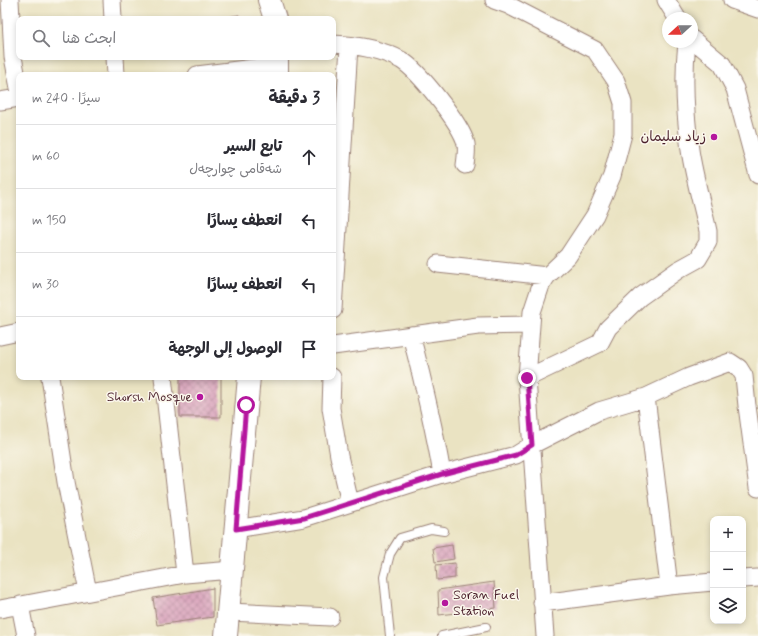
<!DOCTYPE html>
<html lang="ar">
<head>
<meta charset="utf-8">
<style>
	body { margin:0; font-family:Mynerve,"Playpen Sans Arabic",sans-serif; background:#f2f2f3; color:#2b2b33; direction:rtl }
	.controls { position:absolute; right:12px; bottom:12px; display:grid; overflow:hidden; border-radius:8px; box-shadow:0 2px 6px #0003 }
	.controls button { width:36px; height:36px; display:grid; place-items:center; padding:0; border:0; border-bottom:1px solid #e1e1e2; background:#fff; color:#2b2b33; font:20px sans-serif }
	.compass { position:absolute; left:662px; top:12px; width:36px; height:36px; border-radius:50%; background:#fff; box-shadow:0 2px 6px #0003; rotate:249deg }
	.stop { position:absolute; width:12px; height:12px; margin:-9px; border:3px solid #b5179e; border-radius:50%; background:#fff }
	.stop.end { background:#b5179e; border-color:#fff; box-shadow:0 1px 4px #0008 }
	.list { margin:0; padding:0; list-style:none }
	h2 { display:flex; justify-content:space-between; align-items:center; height:52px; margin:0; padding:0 16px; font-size:17px }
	h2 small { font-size:13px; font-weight:400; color:#7c7c81 }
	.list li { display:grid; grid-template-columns:26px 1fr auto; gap:12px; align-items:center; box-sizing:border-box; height:64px; padding:0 16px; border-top:1px solid #e1e1e2 }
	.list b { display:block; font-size:15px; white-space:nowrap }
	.list p { margin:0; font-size:13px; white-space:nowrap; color:#7c7c81 }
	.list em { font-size:13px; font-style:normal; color:#7c7c81 }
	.icon { flex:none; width:22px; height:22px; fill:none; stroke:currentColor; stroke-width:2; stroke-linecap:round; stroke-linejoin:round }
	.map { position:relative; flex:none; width:758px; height:636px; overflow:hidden; direction:ltr }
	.search { position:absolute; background:#fff; box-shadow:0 2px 6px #0003; left:16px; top:16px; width:320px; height:44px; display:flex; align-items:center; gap:10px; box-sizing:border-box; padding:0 14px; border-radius:8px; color:#7c7c81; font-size:15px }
	.panel { position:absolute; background:#fff; box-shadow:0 2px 6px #0003; left:16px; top:72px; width:320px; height:308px; border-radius:8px; direction:rtl }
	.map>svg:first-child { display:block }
</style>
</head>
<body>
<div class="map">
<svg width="758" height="636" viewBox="0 0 758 636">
	<defs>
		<pattern id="building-cross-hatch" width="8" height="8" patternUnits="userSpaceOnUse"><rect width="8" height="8" fill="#d9a3bc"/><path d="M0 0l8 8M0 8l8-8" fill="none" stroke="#b28499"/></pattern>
	</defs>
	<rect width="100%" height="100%" fill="#fbf7ec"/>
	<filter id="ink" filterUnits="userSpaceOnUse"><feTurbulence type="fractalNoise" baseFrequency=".025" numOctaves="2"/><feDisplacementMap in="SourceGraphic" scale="8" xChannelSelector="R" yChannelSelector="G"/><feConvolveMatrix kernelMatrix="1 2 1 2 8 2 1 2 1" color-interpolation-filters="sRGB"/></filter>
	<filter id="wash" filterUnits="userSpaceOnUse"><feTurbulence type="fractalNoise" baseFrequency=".012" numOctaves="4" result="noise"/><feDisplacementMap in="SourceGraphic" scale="16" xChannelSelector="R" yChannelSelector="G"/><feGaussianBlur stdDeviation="0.9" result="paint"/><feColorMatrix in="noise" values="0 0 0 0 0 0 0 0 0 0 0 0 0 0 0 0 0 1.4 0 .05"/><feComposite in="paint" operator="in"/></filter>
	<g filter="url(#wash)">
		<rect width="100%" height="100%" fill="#eae3c2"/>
		<g id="blocks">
			<!-- building -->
			<path fill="url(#building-cross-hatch)" d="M239 15V19H221V18Z
				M180 377H221V417H180Z
				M452 545 454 559 435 562 433 548Z
				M455 563V578L437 580 436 565Z
				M494 582 496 608 439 615 438 590Z
				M213 588V617L157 625 153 598Z"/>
		</g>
	</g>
	<g filter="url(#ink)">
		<use href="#blocks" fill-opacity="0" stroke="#9a8176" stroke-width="1"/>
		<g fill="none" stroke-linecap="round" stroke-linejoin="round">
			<defs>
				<path id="service" d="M390 636 384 577 390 554 400 538 431 529 444 531
					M442 636 486 627"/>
				<path id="minor" d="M10 0 13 57 19 88
					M112 0 113 19
					M494 0 508 5 595 50 616 81 623 103V134L612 176 595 215 568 256 547 276 541 285 532 312 527 378 545 636
					M666 0 677 18
					M732 0 758 9
					M692 39 722 64 735 89 758 175
					M333 44C355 45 381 49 401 60 418 70 462 125 466 144 467 150 466 158 465 165
					M115 57 116 75
					M197 75 277 65
					M0 101 19 98
					M438 264 547 276
					M333 310 349 46
					M411 335C423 381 434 427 442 474
					M0 336 19 332
					M333 346 478 326 530 325
					M50 377 66 482 88 592
					M163 377 185 574
					M332 377 331 408 339 456 350 503
					M527 378 600 343 608 328 640 297 678 270 698 259 708 242V231C702 204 694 177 690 150 685 114 683 77 687 42
					M646 397 669 586
					M235 529 304 518 442 474 516 455 532 445 599 411 646 397 689 377 730 362 739 368 744 376 747 406 758 488
					M743 579 758 578
					M542 603 669 586 713 582
					M20 605 26 636
					M0 609 185 574 232 570
					M229 612 330 617"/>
				<path id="secondary" d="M269 0 275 19
					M277 75V57
					M226 636 249 377"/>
			</defs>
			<!-- service casing -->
			<use href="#service" stroke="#9a8176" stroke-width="10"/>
			<!-- minor casing -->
			<use href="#minor" stroke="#9a8176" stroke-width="19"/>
			<!-- secondary casing -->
			<use href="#secondary" stroke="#9a8176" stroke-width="24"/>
			<!-- service -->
			<use href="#service" stroke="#fff" stroke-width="8"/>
			<!-- minor -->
			<use href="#minor" stroke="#fff" stroke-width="17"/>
			<!-- secondary -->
			<use href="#secondary" stroke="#fff" stroke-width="22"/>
		</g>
	</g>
	<g fill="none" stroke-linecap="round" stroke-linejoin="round" filter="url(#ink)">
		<!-- route -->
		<path stroke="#b5179e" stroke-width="5" d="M246 405 236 529 304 518 442 474 516 455 532 445 527 378"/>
	</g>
	<!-- markers -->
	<g fill="#b5179e" stroke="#fbf7ec" stroke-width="1.5">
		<circle cx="714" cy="137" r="4"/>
		<circle cx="200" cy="397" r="4"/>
		<circle cx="445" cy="603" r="4"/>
	</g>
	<g text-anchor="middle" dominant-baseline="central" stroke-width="3" stroke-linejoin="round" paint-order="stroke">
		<!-- poi labels -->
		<g font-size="14" fill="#4a1f2b" stroke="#fbf7ec" text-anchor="end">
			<text x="706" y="137">زياد سليمان</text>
			<text x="192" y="397">Shorsh Mosque</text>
			<text x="453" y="595" text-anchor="start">Soran Fuel<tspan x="453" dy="16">Station</tspan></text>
		</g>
	</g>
</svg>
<div class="controls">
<button>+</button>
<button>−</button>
<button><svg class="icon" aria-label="layers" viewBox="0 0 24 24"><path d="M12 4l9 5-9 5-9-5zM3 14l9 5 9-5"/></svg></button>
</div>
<svg class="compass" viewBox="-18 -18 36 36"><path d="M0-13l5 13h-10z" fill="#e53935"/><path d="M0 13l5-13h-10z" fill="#7c7c81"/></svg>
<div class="stop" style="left:246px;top:405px"></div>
<div class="stop end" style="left:527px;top:378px"></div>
<div class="search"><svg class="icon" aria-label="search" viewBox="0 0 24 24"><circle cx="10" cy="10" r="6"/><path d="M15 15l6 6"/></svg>ابحث هنا</div>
<section class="panel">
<h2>3 دقيقة<small>سيرًا · 240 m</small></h2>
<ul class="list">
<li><svg class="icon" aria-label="ahead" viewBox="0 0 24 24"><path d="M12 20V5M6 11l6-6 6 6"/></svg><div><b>تابع السير</b><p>شەقامی چوارچەل</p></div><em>60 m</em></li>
<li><svg class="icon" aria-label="left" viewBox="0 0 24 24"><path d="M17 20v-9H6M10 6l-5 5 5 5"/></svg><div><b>انعطف يسارًا</b></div><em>150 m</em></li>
<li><svg class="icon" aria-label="left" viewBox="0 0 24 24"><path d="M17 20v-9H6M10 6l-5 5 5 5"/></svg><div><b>انعطف يسارًا</b></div><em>30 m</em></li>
<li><svg class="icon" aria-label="arrive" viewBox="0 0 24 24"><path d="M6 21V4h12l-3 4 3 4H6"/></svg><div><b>الوصول إلى الوجهة</b></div></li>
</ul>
</section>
</div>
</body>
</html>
